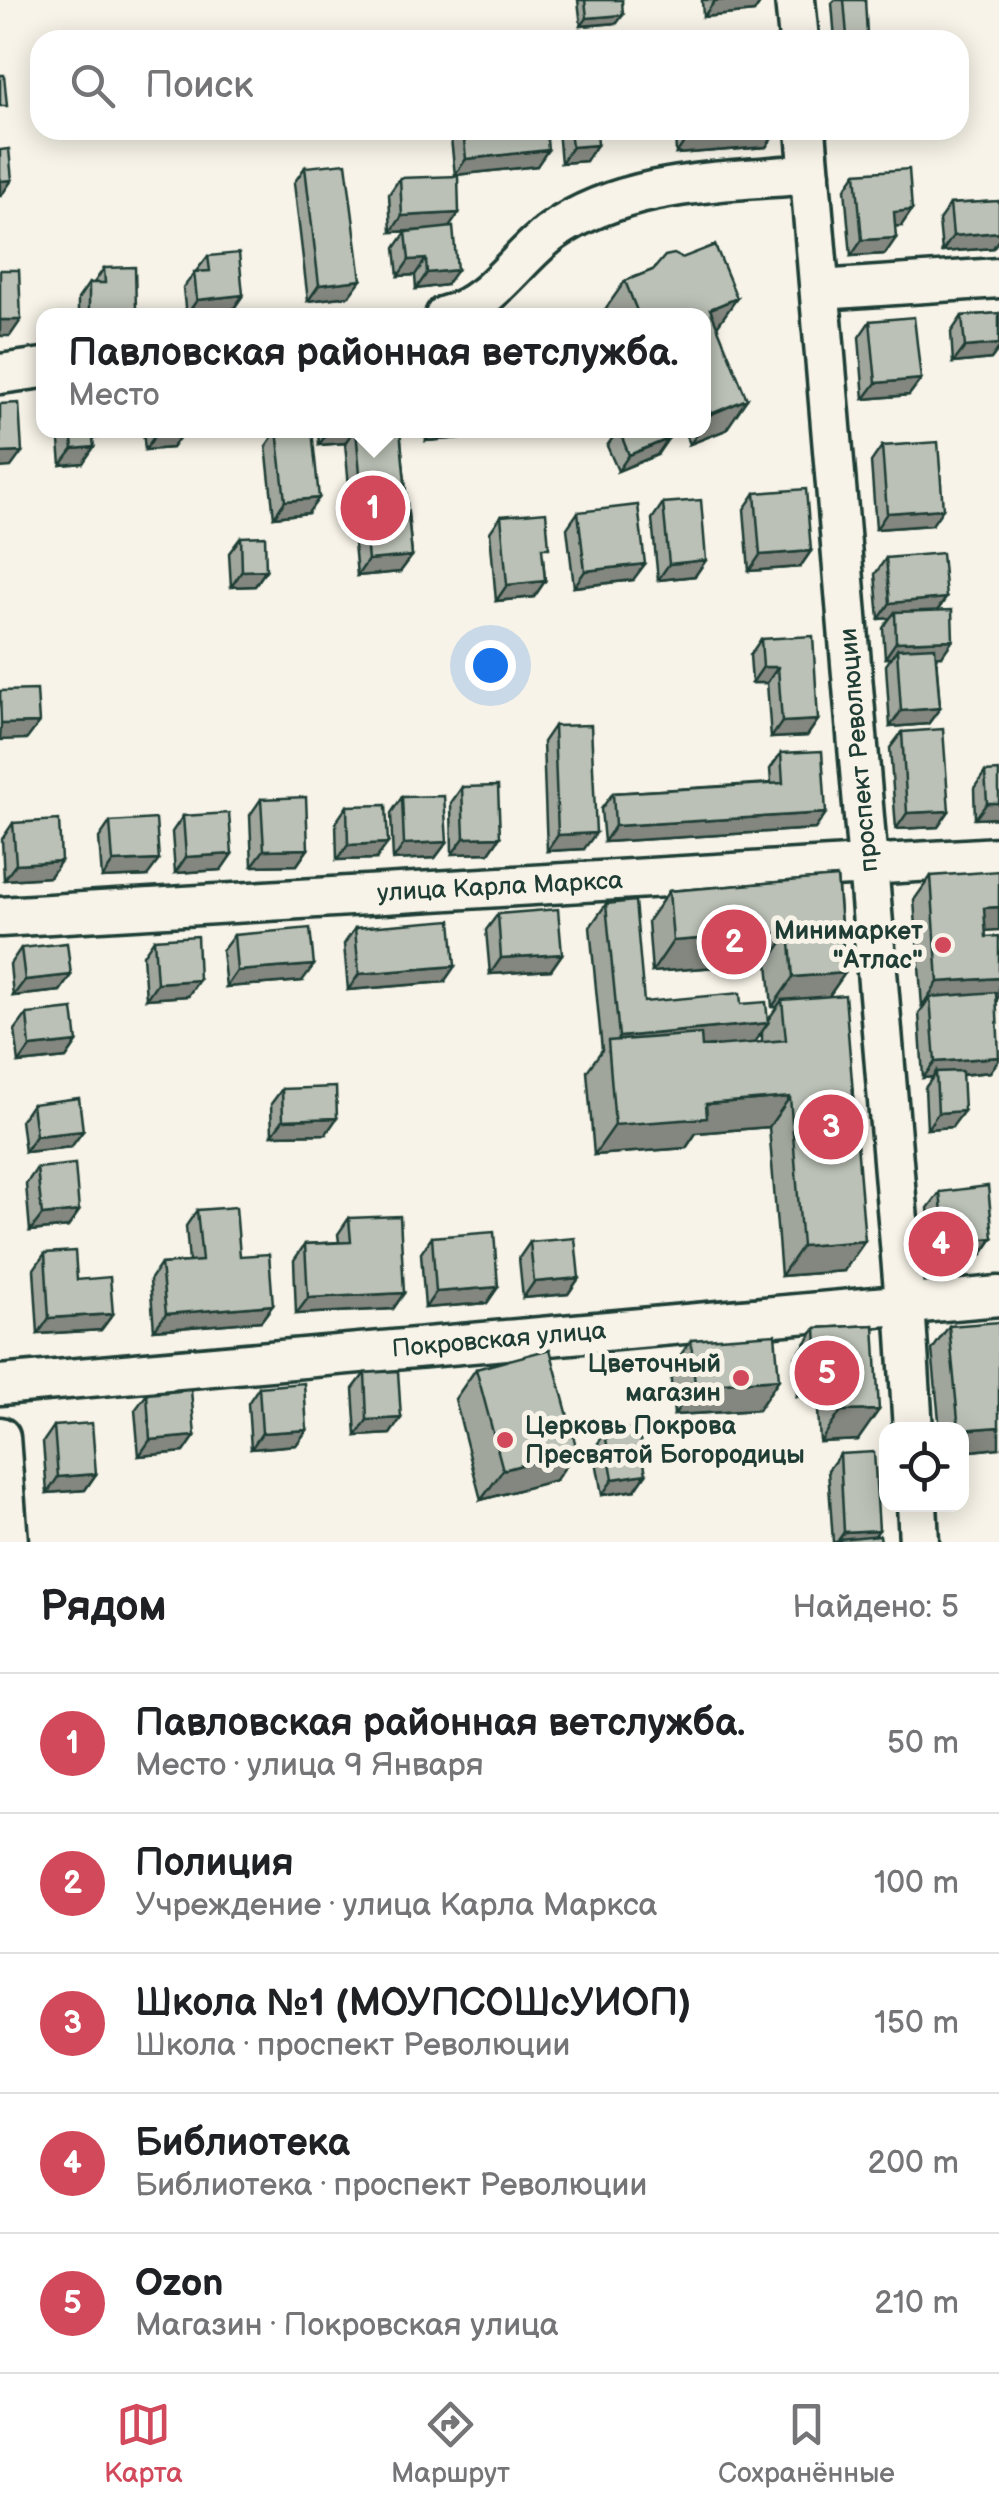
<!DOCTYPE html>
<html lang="ru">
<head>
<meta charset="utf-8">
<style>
	body { margin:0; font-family:"Balsamiq Sans",sans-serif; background:#f2f2f2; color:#202124 }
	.controls { position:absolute; right:30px; bottom:30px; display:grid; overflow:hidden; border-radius:20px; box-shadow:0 5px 25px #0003 }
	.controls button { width:90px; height:90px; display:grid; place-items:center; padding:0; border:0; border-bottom:2px solid #e0e0e0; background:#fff; color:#202124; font:50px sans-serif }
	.you { position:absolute; left:490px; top:665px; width:35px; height:35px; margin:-25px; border:8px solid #fff; border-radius:50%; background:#1a73e8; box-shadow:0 0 0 15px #1a73e833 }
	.badge { display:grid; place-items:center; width:65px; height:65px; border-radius:50%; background:#d1495b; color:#fff; font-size:32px; font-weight:700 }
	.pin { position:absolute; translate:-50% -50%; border:5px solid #fff; box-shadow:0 2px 10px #0006 }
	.popup { position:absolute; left:36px; top:308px; width:675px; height:130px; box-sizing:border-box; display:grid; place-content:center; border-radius:20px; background:#fff; filter:drop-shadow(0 2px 8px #0005); font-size:32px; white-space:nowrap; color:#757577 }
	.popup b { font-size:38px; color:#202124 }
	.popup::after { content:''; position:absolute; left:50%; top:100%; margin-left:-20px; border:20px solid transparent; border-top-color:#fff }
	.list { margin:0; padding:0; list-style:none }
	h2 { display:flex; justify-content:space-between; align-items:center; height:130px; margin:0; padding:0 40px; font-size:42px }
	h2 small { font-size:32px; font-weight:400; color:#757577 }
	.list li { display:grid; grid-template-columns:65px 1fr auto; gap:30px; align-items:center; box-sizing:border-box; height:140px; padding:0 40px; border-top:2px solid #e0e0e0 }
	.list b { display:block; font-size:38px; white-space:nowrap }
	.list p { margin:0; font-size:32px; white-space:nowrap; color:#757577 }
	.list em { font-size:32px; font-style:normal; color:#757577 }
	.icon { flex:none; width:55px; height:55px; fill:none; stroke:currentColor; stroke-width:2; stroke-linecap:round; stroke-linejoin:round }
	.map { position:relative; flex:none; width:999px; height:1542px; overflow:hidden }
	.search { position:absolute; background:#fff; box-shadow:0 5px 25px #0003; left:30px; right:30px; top:30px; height:110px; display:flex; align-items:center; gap:25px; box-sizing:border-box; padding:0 35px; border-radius:30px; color:#757577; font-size:38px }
	.sheet { height:830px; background:#fff }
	nav { display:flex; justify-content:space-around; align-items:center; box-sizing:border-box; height:140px; border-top:2px solid #e0e0e0; background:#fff; font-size:28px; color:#757577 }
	nav a { display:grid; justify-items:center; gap:5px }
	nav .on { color:#d1495b }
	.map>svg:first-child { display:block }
</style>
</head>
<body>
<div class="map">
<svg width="999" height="1542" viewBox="0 0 999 1542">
	<rect width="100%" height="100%" fill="#f7f3e8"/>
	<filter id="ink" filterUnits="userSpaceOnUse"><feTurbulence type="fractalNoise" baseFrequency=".01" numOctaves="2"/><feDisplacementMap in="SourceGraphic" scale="20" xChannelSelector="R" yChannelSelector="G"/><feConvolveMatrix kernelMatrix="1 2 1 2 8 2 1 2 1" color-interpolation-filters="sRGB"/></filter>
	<g filter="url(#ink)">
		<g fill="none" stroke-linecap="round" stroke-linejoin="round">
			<defs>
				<path id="minor" d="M795 0 799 40
					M806 130 905 1303 913 1430
					M820 290 999 278
					M445 316C491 305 516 258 552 232 626 180 724 182 810 174
					M0 374 43 368
					M0 917 999 857
					M0 1385 999 1296
					M0 1437 8 1542
					M917 1504 919 1542"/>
			</defs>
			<!-- minor casing -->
			<use href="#minor" stroke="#1f3d34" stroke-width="45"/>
			<!-- minor -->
			<use href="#minor" stroke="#f7f3e8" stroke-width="38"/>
		</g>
		<!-- wall -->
		<path fill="#a1a69d" stroke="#1f3d34" stroke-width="2.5" fill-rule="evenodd" d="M578 0H622L617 23 581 26Z
			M702 0H762L754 12 703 17Z
			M835 0H865L863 40H835L832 3Z
			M457 130H546L537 166 455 175 451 139Z
			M558 130H596L586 161 561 163Z
			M675 130H777L766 147 676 154Z
			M305 167 349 296 308 301 294 183Z
			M856 173 901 226H895L885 254 851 256 845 189Z
			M400 178 459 213 449 227 446 285 416 289 415 275 398 276 395 248 406 232 418 231 391 232 389 194Z
			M999 201V239L993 248 942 252 939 220 950 204Z
			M208 256 243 295 232 311 186 316 183 288Z
			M682 258 717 326 726 430 690 444 684 430H703V316H606L604 311 625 281Z
			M104 268 132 316H78V299L89 283H94Z
			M999 313V348L991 359 953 363 951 332 962 316Z
			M870 321 921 379 909 395 864 399 859 337Z
			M58 430H107L102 437H93L83 463 61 465Z
			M143 430H183V432L172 448 145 450Z
			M277 430 308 513 274 517 266 446Z
			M318 430H400L412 556 400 572 357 576 345 443 319 445Z
			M425 430H466L461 438 426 441Z
			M618 430 657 455 618 471 607 446Z
			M882 446 932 525 876 529 871 462Z
			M755 493 811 551 800 567 749 571 744 509Z
			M663 503 706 560 695 576 658 580 652 519Z
			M578 512 633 580 574 587 567 528Z
			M501 516 543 557 545 581 534 597 496 601 490 532Z
			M241 537 266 570 255 586 231 587 229 553Z
			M886 558 946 598 938 610 942 656H936L940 708 928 724 890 727 886 665 891 658H885L883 628 890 618 879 619 875 574Z
			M761 639 818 720 807 736 771 738 767 683H752L750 655Z
			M554 726 584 849 547 851 543 742Z
			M902 732 949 811 938 827 896 829 890 748Z
			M781 753 826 813 815 829 604 842 601 809 613 793 771 783 770 769Z
			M985 772 999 818 975 819 974 788Z
			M462 787 500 837 489 853 452 854 451 803Z
			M402 797 447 842 435 858 393 860 391 813Z
			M261 799 308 849 297 865 252 866 250 815Z
			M347 806 376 859 337 860 336 822Z
			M183 816 221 870 175 873 172 832Z
			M110 822 147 876 102 878 99 838Z
			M13 823 50 877 4 880 2 839Z
			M931 876 985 931 986 937 999 978V996L997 999 990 1072 962 1075 952 1127 927 1129 925 1088 933 1077 923 1078 919 1013 924 1006H922L914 900Z
			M837 877 845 973 829 996 844 1271 781 1276 769 1127 696 1133 686 1148 594 1155 587 1071 602 1050 590 927 606 904 644 1002 741 1004 768 1020 777 1007H772L768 963 652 972 648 921 669 891ZM762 1033V1042L754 1043Z
			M498 914 562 954 551 970 490 974 486 930Z
			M355 928 444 982 348 990 344 944Z
			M234 935 302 981 226 987 222 951Z
			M154 939 188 996 146 999 143 955Z
			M21 948 71 975 60 991 13 996 10 964Z
			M27 1014 77 1042 66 1058 19 1063 15 1030Z
			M282 1089 326 1134 272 1135 271 1104Z
			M32 1104 83 1131 71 1147 25 1152 21 1120Z
			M37 1168 79 1211 68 1227 30 1231 26 1184Z
			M940 1192 993 1238 982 1254 934 1259 928 1208Z
			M197 1210 240 1256 273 1305 261 1321 154 1330 150 1280 161 1264 189 1262 186 1226Z
			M349 1218 404 1293 393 1309 296 1314 294 1260 305 1244 339 1242 338 1234Z
			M432 1237 498 1287 487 1303 425 1308 421 1253Z
			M530 1242 579 1278 568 1294 523 1298 519 1258Z
			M45 1253 77 1280 113 1314 101 1330 38 1334 34 1269Z
			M874 1325 858 1440 820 1442 817 1395 797 1396 795 1358 816 1328Z
			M949 1326 999 1448 962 1452V1430H940L932 1350Z
			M691 1340 779 1379 758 1410 674 1415 670 1370Z
			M476 1369 556 1480 481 1500 455 1399Z
			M365 1373 401 1418 390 1434 356 1436 353 1389Z
			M259 1387 307 1430 296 1445 251 1449 248 1403Z
			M147 1394 195 1436 184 1452 139 1456 135 1410Z
			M54 1426 96 1474 85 1490 47 1493 43 1442Z
			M605 1433 646 1474 635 1490 602 1495 594 1449Z
			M840 1454 874 1536 881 1542H833L828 1470Z"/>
		<!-- shaded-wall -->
		<path fill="#83877f" stroke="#1f3d34" stroke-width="2.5" d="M726 0H762L754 12 703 17 715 1Z
			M623 15 617 23 581 26 587 18Z
			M867 34 863 40H844L847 36Z
			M777 131 766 147 676 154 687 138Z
			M597 145 586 161 561 163 572 147Z
			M548 150 537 166 455 175 466 159Z
			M12 180 1 196H0V181Z
			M912 210 901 226 883 227 894 212Z
			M459 213 448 229 391 232 402 216Z
			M999 232V239L993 248 942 252 953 236Z
			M896 238 885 254 851 256 862 240Z
			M426 259 415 275 398 276 409 260Z
			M457 270 446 285 416 289 427 273Z
			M361 280 349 296 308 301 319 285Z
			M243 295 232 311 186 316 197 300Z
			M737 298 716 328 710 309Z
			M136 310 132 316H86L89 311Z
			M0 320H21L10 336H0Z
			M999 344V348L991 359 953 363 965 347Z
			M921 379 909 395 864 399 876 383Z
			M747 399 726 430 690 444 700 430H703V426L711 414Z
			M86 430H107L102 437 80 439Z
			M329 430H354L345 443 319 445Z
			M433 430H466L461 438 426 441Z
			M183 432 172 448 145 450 156 434Z
			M668 439 657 455 618 471 629 455Z
			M94 447 83 463 61 465 73 449Z
			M22 452 11 467 0 468V453Z
			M319 498 308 513 274 517 285 501Z
			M943 509 932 525 876 529 887 513Z
			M811 551 800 567 749 571 760 555Z
			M412 556 400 572 357 576 368 560Z
			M706 560 695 576 658 580 669 564Z
			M645 564 633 580 574 587 585 571Z
			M266 570 255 586 231 587 242 571Z
			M545 581 534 597 496 601 507 585Z
			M946 598 935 614 895 612 890 618 879 619 890 603Z
			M953 640 942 656 898 658 897 649 891 658H885L896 642Z
			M763 667H778L767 683H752Z
			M940 708 928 724 890 727 901 711Z
			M818 720 807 736 771 738 782 722Z
			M39 723 27 739 0 740 1 724Z
			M987 803H999V818L975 819Z
			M949 811 938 827 896 829 907 813Z
			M826 813 815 829 604 842 615 826Z
			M596 833 584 849 547 851 558 835Z
			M500 837 489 853 452 854 464 838Z
			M447 842 435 858 393 860 404 844Z
			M388 843 376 859 337 860 348 845Z
			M308 849 297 865 252 866 264 850Z
			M232 854 221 870 175 873 186 857Z
			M159 860 147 876 102 878 113 862Z
			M61 861 50 877 4 880 16 864Z
			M999 907V930L967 932 984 908Z
			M789 932 768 963 652 972 673 941Z
			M562 954 551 970 490 974 501 958Z
			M314 965 302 981 226 987 237 971Z
			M455 966 444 982 348 990 359 974Z
			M845 973 824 1003 782 1000 777 1007H772L793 977Z
			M71 975 60 991 13 996 25 980Z
			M999 978V996L996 1001 930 997 924 1006H922L938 982Z
			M199 980 188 996 146 999 157 983Z
			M768 1023 752 1046 609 1051 619 1037Z
			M77 1042 66 1058 19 1063 30 1047Z
			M999 1057V1060L990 1072 936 1077V1072L933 1077 923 1078 935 1062Z
			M790 1097 769 1127 696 1133 686 1148 594 1155 615 1125 706 1104Z
			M964 1111 952 1127 927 1129 938 1113Z
			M337 1118 326 1134 272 1135 283 1120Z
			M83 1131 71 1147 25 1152 36 1136Z
			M79 1211 68 1227 30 1231 42 1215Z
			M993 1238 982 1254 934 1259 945 1243Z
			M865 1241 844 1271 781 1276 802 1246Z
			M579 1278 568 1294 523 1298 534 1282Z
			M498 1287 487 1303 425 1308 436 1292Z
			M404 1293 393 1309 296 1314 308 1298Z
			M273 1305 261 1321 154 1330 166 1314Z
			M113 1314 101 1330 38 1334 49 1318Z
			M839 1365 817 1395 797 1396 818 1366Z
			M779 1379 758 1410 674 1415 695 1385Z
			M879 1410 858 1440 820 1442 841 1411Z
			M401 1418 390 1434 356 1436 367 1420Z
			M999 1427V1448L962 1452V1430Z
			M307 1430 296 1445 251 1449 262 1433Z
			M195 1436 184 1452 139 1456 150 1440Z
			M577 1450 556 1480 481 1500 503 1470Z
			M96 1474 85 1490 47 1493 58 1477Z
			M646 1474 635 1490 602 1495 613 1479Z
			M879 1530 870 1542 840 1539 837 1542 844 1532Z"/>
		<!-- building -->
		<path fill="#bbc1b6" stroke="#1f3d34" stroke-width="2.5" d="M585 0H622L623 15 587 18Z
			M844 0H865L867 34 847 36Z
			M0 75H4L7 106H0Z
			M463 130H546L548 150 466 159Z
			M570 130H596L597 145 572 147Z
			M687 130H777V131L687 138Z
			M9 149 12 180 0 181V150Z
			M346 163 361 280 319 285 305 167Z
			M909 169 912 210 894 212 896 238 862 240 856 173Z
			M458 176 459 213 402 216 400 178Z
			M999 201V232L953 236 950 204Z
			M453 227 457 270 427 273 426 259 409 260 406 232Z
			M715 245 737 298 710 309 747 399 711 414 703 394V316H639L625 281 653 270 665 256 674 254 682 258Z
			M239 253 243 295 197 300 194 272 210 271 208 256Z
			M135 267 136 310 89 311V283H105L104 268Z
			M0 270H19L21 320H0Z
			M999 313V344L965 347 962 316Z
			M914 317 921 379 876 383 870 321Z
			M19 403 22 452 0 453V404Z
			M71 430H92L94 447 73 449Z
			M156 430H183V432L156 434Z
			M277 430H312L319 498 285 501Z
			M356 430H400L412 556 368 560Z
			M619 430H665L668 439 629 455Z
			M938 442 943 509 887 513 882 446Z
			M806 489 811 551 760 555 755 493Z
			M701 500 706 560 669 564 663 503Z
			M638 505 645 564 585 571 578 512Z
			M546 512 549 548H542L545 581 507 585 501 516Z
			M265 536 266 570 242 571 241 537Z
			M942 553 946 598 890 603 886 558Z
			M952 610 953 640 896 642 895 612Z
			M813 636 818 720 782 722 778 667H763L761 639Z
			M935 647 940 708 901 711 897 649Z
			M37 690 39 723 1 724 0 691Z
			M591 725 596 833 558 835 554 726Z
			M943 729 949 811 907 813 902 732Z
			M822 751 826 813 615 826 613 793 783 783 781 753Z
			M999 771V803H987L985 772Z
			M498 786 500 837 464 838 462 787Z
			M444 796 447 842 404 844 402 797Z
			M306 797 308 849 264 850 261 799Z
			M386 805 388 843 348 845 347 806Z
			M229 813 232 854 186 857 183 816Z
			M156 819 159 860 113 862 110 822Z
			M59 820 61 861 16 864 13 823Z
			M999 871V907L984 908 986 937 999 936V978L938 982 931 876Z
			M837 877 845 973 793 977 789 932 673 941 669 891Z
			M635 901 644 1002 740 993 741 1004 766 1002 768 1023 619 1037 606 904Z
			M558 909 562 954 501 958 498 914Z
			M451 920 455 966 359 974 355 928Z
			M310 928 314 965 237 971 234 935Z
			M197 936 199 980 157 983 154 939Z
			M67 943 71 975 25 980 21 948Z
			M996 992 999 1057 935 1062 930 997Z
			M845 995 865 1241 802 1246 790 1097 706 1104 707 1118 615 1125 608 1041 701 1034 702 1047 786 1040 782 1000Z
			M73 1009 77 1042 30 1047 27 1014Z
			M962 1071 964 1111 938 1113 936 1072Z
			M336 1087 337 1118 283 1120 282 1089Z
			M79 1098 83 1131 36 1136 32 1104Z
			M75 1164 79 1211 42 1215 37 1168Z
			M988 1186 993 1238 945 1243 940 1192Z
			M236 1207 240 1256 269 1254 273 1305 166 1314 161 1264 202 1261 197 1210Z
			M400 1216 404 1293 308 1298 305 1244 351 1242 349 1218Z
			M494 1232 498 1287 436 1292 432 1237Z
			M575 1238 579 1278 534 1282 530 1242Z
			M75 1251 77 1280 110 1277 113 1314 49 1318 45 1253Z
			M999 1322V1427L959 1430 949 1326Z
			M874 1325 879 1410 841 1411 839 1365 818 1366 816 1328Z
			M775 1334 779 1379 695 1385 691 1340Z
			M550 1349 577 1450 503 1470 476 1369Z
			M398 1371 401 1418 367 1420 365 1373Z
			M304 1383 307 1430 262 1433 259 1387Z
			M191 1390 195 1436 150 1440 147 1394Z
			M92 1423 96 1474 58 1477 54 1426Z
			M638 1427 646 1474 613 1479 605 1433Z
			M874 1452 879 1530 844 1532 840 1454Z
			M880 1535 881 1542H840V1539Z"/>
	</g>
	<!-- markers -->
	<g fill="#d1495b" stroke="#f7f3e8" stroke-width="4">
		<circle cx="943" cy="945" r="10"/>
		<circle cx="741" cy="1378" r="10"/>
		<circle cx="505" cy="1440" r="10"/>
	</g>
	<g text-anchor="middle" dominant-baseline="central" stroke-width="10" stroke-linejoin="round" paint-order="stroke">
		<!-- street labels -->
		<g font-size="25" fill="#1f3d34" stroke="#f7f3e8">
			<text transform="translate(859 750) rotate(-95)">проспект Революции</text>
			<text transform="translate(500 887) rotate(-3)">улица Карла Маркса</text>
			<text transform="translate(499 1340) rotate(-5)">Покровская улица</text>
		</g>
		<!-- poi labels -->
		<g font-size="25" font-weight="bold" fill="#1f3d34" stroke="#f7f3e8" text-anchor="end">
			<text x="923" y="931">Минимаркет<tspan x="923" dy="29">"Атлас"</tspan></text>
			<text x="721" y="1364">Цветочный<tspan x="721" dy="29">магазин</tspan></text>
			<text x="525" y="1426" text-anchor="start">Церковь Покрова<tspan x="525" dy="29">Пресвятой Богородицы</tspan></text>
		</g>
	</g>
</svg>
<div class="controls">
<button><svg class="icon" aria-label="locate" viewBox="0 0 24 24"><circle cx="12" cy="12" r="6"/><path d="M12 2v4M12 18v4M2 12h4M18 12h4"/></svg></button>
</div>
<div class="you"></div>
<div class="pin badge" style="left:373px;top:508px">1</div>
<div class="popup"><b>Павловская районная ветслужба.</b>Место</div>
<div class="pin badge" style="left:734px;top:942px">2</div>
<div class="pin badge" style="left:831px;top:1127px">3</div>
<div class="pin badge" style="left:941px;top:1244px">4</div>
<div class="pin badge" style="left:827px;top:1373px">5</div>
<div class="search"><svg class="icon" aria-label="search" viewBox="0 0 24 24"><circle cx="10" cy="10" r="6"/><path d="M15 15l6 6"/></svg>Поиск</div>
</div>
<section class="sheet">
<h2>Рядом<small>Найдено: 5</small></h2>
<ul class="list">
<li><span class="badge">1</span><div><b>Павловская районная ветслужба.</b><p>Место · улица 9 Января</p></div><em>50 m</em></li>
<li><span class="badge">2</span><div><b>Полиция</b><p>Учреждение · улица Карла Маркса</p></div><em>100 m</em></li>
<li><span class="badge">3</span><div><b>Школа №1 (МОУПСОШсУИОП)</b><p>Школа · проспект Революции</p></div><em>150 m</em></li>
<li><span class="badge">4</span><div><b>Библиотека</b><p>Библиотека · проспект Революции</p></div><em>200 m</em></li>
<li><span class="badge">5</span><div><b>Ozon</b><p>Магазин · Покровская улица</p></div><em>210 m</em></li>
</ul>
</section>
<nav>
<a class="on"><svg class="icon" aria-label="map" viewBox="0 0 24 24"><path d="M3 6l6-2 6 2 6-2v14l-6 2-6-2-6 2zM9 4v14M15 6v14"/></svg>Карта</a>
<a><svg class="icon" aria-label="directions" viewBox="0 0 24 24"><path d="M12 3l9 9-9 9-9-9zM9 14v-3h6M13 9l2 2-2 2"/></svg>Маршрут</a>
<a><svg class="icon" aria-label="saved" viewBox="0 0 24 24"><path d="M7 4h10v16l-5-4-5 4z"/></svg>Сохранённые</a>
</nav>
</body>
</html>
